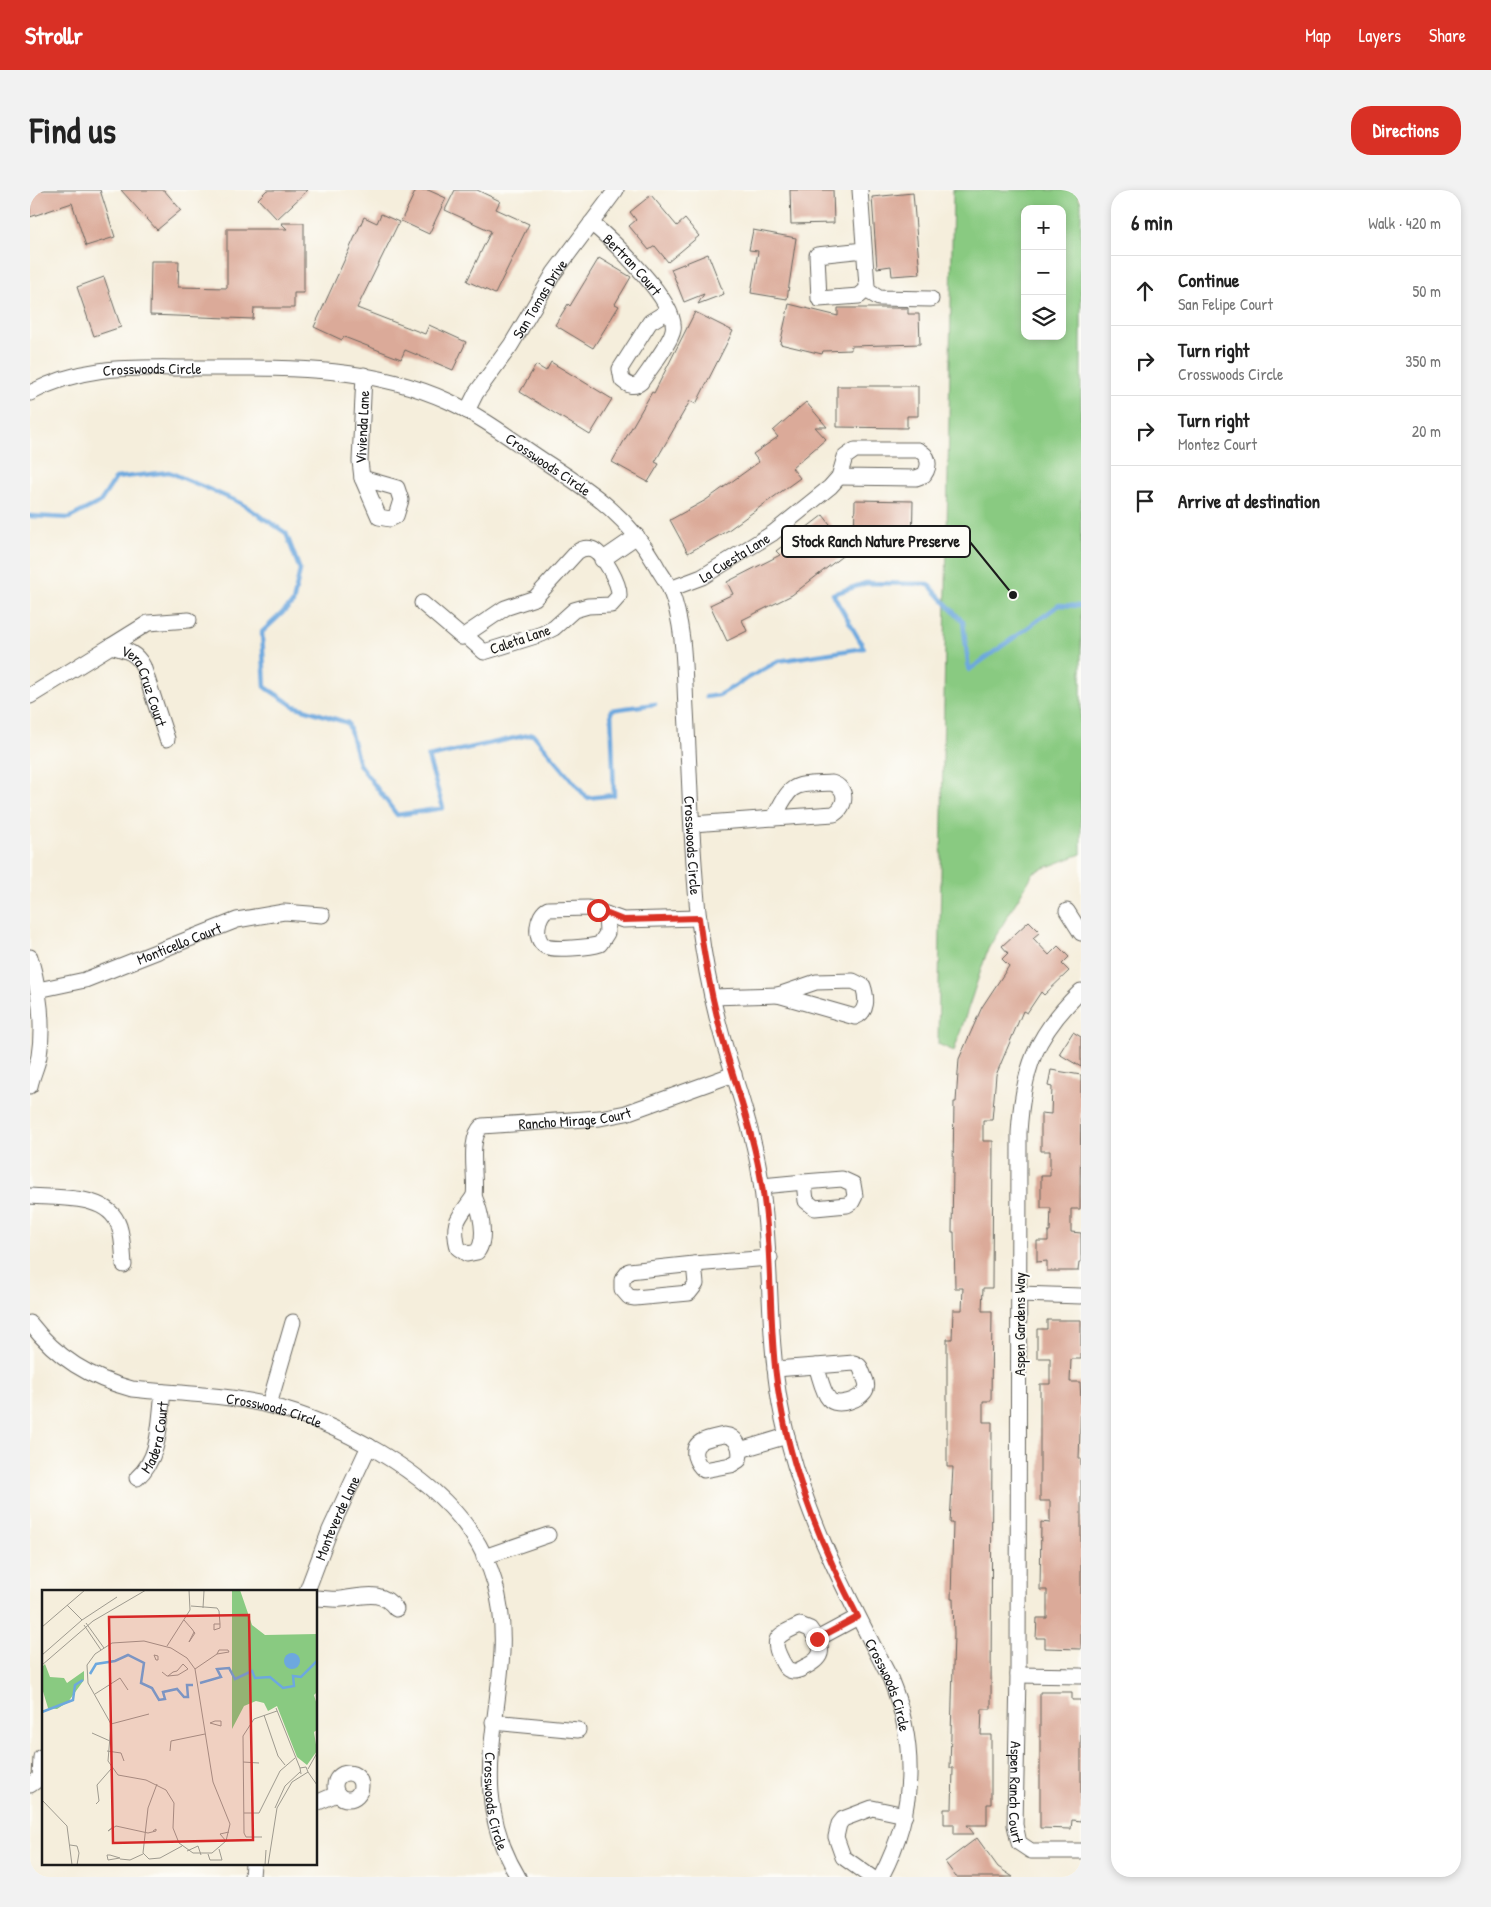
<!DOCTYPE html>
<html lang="en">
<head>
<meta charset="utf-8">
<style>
	body { margin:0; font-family:"Patrick Hand",sans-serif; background:#f2f2f2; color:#222 }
	.controls { position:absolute; right:15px; top:15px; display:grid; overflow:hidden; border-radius:10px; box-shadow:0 2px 8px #0003 }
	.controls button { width:45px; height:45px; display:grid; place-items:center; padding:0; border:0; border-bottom:1px solid #e0e0e0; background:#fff; color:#222; font:25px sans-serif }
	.stop { position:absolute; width:15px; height:15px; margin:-11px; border:4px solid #d93025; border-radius:50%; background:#fff }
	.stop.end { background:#d93025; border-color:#fff; box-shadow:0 1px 5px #0008 }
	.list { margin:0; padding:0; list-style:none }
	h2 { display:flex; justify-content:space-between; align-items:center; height:65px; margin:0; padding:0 20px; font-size:21px }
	h2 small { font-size:16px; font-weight:400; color:#767676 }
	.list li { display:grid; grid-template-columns:32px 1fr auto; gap:15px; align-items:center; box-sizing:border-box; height:70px; padding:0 20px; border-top:1px solid #e0e0e0 }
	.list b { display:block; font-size:19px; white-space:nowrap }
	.list p { margin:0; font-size:16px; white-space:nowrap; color:#767676 }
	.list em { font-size:16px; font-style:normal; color:#767676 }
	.icon { flex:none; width:28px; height:28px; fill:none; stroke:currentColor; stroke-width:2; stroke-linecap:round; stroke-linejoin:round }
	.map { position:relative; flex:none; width:1051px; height:1687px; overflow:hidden; border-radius:20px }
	header { display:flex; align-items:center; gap:30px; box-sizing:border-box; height:70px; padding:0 25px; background:#d93025; color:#fff }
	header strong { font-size:24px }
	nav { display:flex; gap:28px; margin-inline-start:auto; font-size:18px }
	.intro { display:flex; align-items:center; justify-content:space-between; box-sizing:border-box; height:120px; padding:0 30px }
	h1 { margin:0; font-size:35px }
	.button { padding:12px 22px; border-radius:20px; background:#d93025; color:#fff; font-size:18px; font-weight:700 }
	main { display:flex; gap:30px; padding:0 30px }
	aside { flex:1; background:#fff; border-radius:20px; box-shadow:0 2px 8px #0003 }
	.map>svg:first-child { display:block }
</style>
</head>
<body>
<header>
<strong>Strollr</strong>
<nav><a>Map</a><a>Layers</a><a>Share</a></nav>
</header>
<div class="intro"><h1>Find us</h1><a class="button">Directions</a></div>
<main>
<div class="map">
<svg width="1051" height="1687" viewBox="0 0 1051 1687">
	<rect width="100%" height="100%" fill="#fdfcf7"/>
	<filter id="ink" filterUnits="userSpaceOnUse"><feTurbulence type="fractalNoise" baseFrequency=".02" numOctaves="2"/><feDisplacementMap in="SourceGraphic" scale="10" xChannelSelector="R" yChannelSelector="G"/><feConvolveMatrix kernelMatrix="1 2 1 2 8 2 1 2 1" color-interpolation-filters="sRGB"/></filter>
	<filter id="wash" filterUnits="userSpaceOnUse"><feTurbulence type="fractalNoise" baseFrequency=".0096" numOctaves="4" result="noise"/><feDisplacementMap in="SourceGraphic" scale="20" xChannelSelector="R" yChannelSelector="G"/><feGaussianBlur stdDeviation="1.12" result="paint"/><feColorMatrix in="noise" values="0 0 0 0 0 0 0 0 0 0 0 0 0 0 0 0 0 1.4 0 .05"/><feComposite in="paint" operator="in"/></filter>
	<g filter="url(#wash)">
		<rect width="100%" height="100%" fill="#f5eedc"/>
		<!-- green -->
		<path fill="#89ca81" stroke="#52734e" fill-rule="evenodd" d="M923 0H1046L1051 13V664L1004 682 958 759 924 861 908 854ZM995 19H1032V146H995Z"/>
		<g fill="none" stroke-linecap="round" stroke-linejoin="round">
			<!-- stream -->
			<path stroke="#6da8de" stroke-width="4.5" d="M0 326 39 328 70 312 86 288 139 282 211 313 256 343 270 380 263 413 232 442 235 497 264 516 318 533 329 574 367 625 413 618 398 567 503 544 557 608 584 605 581 520 625 514
				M676 507 689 505 748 471 834 458 803 404 836 393 898 394 933 432 939 480 1029 415 1051 416"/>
		</g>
		<g id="blocks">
			<!-- building -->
			<path fill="#dbaa99" d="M0 0H70L85 47 56 56 42 13 0 27Z
				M91 0H134L151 20 127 40Z
				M237 0H278L247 29 228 9Z
				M386 0H398L416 8 399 44 371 31Z
				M425 0H447L470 11 466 19 499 34 465 104 437 91 461 41 415 20Z
				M760 0H803L804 33 761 34Z
				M883 3 890 84 862 86 861 76 847 78 842 7Z
				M621 5 647 36 655 29 669 46 638 72 625 56 619 60 599 36 606 30 600 22Z
				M351 24 369 32 327 118 395 144 399 135 436 152 423 180 375 160 371 169 314 147 312 150 284 137 334 27 347 33Z
				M251 33H274V103H264V118H224L223 129 120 125 121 71H149L148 97 197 98V39H257Z
				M723 40 766 48 757 109 721 103 728 61 719 60Z
				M678 64 694 104 668 114 674 104 654 112 641 79Z
				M569 68 601 87 585 114 589 116 563 158 525 135 538 114 540 116Z
				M74 87 91 137 64 146 47 97Z
				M759 114 808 126V118H878V124H889L890 154 821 156V160L793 161 792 164 750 154Z
				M665 122 703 141 666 214 660 211 625 272 629 274 618 292 582 272 622 202 624 203Z
				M521 172 582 209 560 245 490 202 506 175 516 181Z
				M807 196H888V226H877V238L807 237Z
				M776 212 797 237H785L796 249 762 278 770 288 697 341 658 363 640 330 676 310 729 272 723 264 748 247 743 241Z
				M825 310 883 311 882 357 824 355Z
				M793 325 820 360 762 405 712 430 717 441 697 451 680 415 703 404 697 392 750 365 746 361Z
				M999 731 1010 742 1003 748 1019 765 1028 756 1039 767 1032 774 1039 781 1014 805 1011 802 997 823 993 821 966 885 962 930H953V951H963L962 1098H953L952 1121H962L961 1211H953V1232H962L961 1519H952L951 1545H961V1614H957V1635H937L944 1644H924V1634H914V1619H922L923 1578H920L924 1444 923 1409H921L923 1333H920L923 1277H917V1149H922L923 1120H932L933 1098H925L924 1042H922L924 912H926L929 869 952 817 979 776 972 769 978 763 972 756Z
				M1043 842 1051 847V877L1029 864Z
				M1021 880 1051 885 1050 1019H1041V1042L1051 1043V1072H1049L1048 1081H1017V1071L1007 1072V1051H1018V1042H1020L1021 1018H1011V986H1020V961H1011V923L1021 924 1022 897 1018 896Z
				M1017 1130H1051V1169H1041L1040 1192H1050L1051 1212 1049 1269H1051V1459L1015 1458V1448H1006L1007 1428H1017V1400H1010L1011 1332 1020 1333V1311H1010V1194H1020V1168H1007V1139H1017Z
				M1010 1502H1042V1510H1051V1631L1042 1630 1041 1639 1010 1638Z
				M947 1648 968 1677 983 1687H926L915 1672Z"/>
		</g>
	</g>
	<g filter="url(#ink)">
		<use href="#blocks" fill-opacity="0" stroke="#68665f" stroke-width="1"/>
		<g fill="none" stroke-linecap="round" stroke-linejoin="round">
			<defs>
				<g id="minor">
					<path d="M830 0 837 96 836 100 829 106 789 109 787 65 834 60"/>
					<path id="s1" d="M561 33C581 49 649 113 643 140 641 152 619 180 611 192 604 198 599 196 592 190L590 179 620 132 638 121"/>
					<path d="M836 100 849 108 901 109"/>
					<path id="s2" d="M0 203C55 174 102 178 163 178 249 178 337 174 418 211 455 228 486 253 520 275 565 304 599 328 626 375 630 383 637 391 640 399 655 436 654 480 656 519 660 589 661 661 669 731 674 771 682 811 693 850 705 891 720 931 728 974 743 1054 736 1135 750 1214 768 1313 814 1400 860 1488 888 1556 885 1623 851 1687"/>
					<path id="s3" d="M437 221 446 203 481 155 524 83 586 0"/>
					<path d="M825 260H888C899 265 901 275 894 285L886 288 809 287 815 267Z"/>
					<path d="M332 288 367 298 371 310 366 326 360 329 349 327Z"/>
					<path id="s4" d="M332 288 330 271 334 185"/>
					<path d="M572 370 607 346"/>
					<path id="s5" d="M640 399 672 387 743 343 800 297 809 287"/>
					<path d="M392 413 432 447 435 445 475 418 505 408 547 362C551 359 556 357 562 359 573 363 590 394 589 406L581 415 558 416 544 420 524 438 512 444 454 462 435 445"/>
					<path d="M81 456 118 433 159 430"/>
					<path id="s6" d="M0 506 81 456C95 460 106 462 113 476L137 549"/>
					<path d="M802 593C818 598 817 616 804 624L744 628C762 591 763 595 802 593Z"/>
					<path d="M663 634 744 628"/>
					<path d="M558 718 576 724 577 743 570 754C562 757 522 761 515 756 503 749 507 724 518 719Z"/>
					<path d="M1037 721 1051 743"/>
					<path d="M576 724 593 730 669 728"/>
					<path d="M0 767C9 798 14 834 9 866 7 876 2 886 0 896"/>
					<path d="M823 791 833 796C837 808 838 822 825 827L748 805 786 792Z"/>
					<path id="s7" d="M8 800 55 790 207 730 254 722 292 725"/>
					<path id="s8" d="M1051 801C1004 846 993 880 989 943L988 1485 985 1635 989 1653 1001 1661H1051"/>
					<path d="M682 807 748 805"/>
					<path d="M812 989 823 994 825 1006 822 1012 817 1015 785 1018 776 1011 774 992Z"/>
					<path d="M732 996 774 992"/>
					<path d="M0 1006C29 1009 78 1003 89 1036 93 1048 93 1063 94 1075"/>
					<path id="s9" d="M444 1006C447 987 437 950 452 936L570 928 596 923 704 884"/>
					<path d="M444 1006C450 1020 458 1048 447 1062L437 1064 428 1058C421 1030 430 1027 444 1006Z"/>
					<path d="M664 1074 666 1094 659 1103 605 1108 599 1107 592 1099V1090L599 1081Z"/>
					<path d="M664 1074 740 1068"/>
					<path d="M989 1104 1051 1106"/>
					<path id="s10" d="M0 1133C27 1168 60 1188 102 1199 148 1204 196 1204 241 1216 279 1225 315 1242 349 1262 427 1308 477 1366 472 1462 467 1544 441 1609 488 1687"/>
					<path d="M824 1173C830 1175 831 1178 833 1184 835 1189 838 1194 836 1199 832 1210 806 1218 799 1209 792 1201 790 1186 786 1176Z"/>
					<path d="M745 1179 786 1176"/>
					<path d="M239 1215 263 1132"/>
					<path d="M694 1245C707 1246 712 1258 709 1270L701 1275 674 1280C669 1276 667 1273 665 1266 662 1249 682 1248 694 1245Z"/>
					<path d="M710 1260 757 1246"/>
					<path id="s11" d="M107 1288C131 1267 129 1232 133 1202"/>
					<path d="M454 1367 518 1345"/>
					<path id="s12" d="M277 1401 300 1340 339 1256"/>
					<path d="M286 1408C294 1408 303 1410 311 1409 332 1407 351 1398 366 1419"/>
					<path d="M770 1435 780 1439C791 1455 798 1465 777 1476 772 1478 768 1482 763 1481 756 1480 755 1476 752 1471 739 1447 749 1445 770 1435Z"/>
					<path d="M787 1449 828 1427"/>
					<path d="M988 1485 1051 1486"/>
					<path d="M463 1532 548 1540"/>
					<circle cx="318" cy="1596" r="13"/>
					<path d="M0 1595 10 1588 11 1567"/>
					<path d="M286 1613 307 1604"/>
					<path d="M222 1687 223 1673"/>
					<path d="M841 1687 813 1667 806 1647 809 1634 813 1629 842 1618 875 1625"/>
				</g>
			</defs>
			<!-- minor casing -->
			<use href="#minor" stroke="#68665f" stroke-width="17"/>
			<!-- minor -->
			<use href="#minor" stroke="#fff" stroke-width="15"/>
		</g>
	</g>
	<g fill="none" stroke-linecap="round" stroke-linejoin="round" filter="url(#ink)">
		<!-- route -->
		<path stroke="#d93025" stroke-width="6" d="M568 720 593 730 669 728C674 769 682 808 692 847 706 897 724 945 732 996 742 1057 739 1117 745 1177 755 1266 787 1348 828 1427L787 1449"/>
	</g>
	<g text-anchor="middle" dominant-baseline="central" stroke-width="4" stroke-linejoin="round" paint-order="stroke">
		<!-- street labels -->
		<g font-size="15" fill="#1c1c1c" stroke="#fdfcf7">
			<text stroke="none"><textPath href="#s1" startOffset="59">Bertran Court</textPath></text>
			<text stroke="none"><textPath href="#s3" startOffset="134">San Tomas Drive</textPath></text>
			<text stroke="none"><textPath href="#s2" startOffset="126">Crosswoods Circle</textPath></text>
			<text stroke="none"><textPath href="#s4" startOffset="51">Vivienda Lane</textPath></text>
			<text stroke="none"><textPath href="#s2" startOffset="545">Crosswoods Circle</textPath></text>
			<text stroke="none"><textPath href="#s5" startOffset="72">La Cuesta Lane</textPath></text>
			<text transform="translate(490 449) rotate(-19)">Caleta Lane</text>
			<text stroke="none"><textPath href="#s6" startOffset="152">Vera Cruz Court</textPath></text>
			<text stroke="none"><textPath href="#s2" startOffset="980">Crosswoods Circle</textPath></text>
			<text stroke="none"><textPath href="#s7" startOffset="149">Monticello Court</textPath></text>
			<text stroke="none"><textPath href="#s9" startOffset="165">Rancho Mirage Court</textPath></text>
			<text transform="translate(989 1134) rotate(-90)">Aspen Gardens Way</text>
			<text stroke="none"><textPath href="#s10" startOffset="268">Crosswoods Circle</textPath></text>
			<text stroke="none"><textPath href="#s11" startOffset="46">Madera Court</textPath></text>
			<text stroke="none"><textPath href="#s12" startOffset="79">Monteverde Lane</textPath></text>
			<text stroke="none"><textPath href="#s2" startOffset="1850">Crosswoods Circle</textPath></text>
			<text stroke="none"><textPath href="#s8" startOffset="819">Aspen Ranch Court</textPath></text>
			<text stroke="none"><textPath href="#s10" startOffset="781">Crosswoods Circle</textPath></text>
		</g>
	</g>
	<!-- overview -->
	<g transform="translate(12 1400)">
		<rect width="275" height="275" fill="#f5eedc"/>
		<path d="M190 0H198L210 35 223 45 275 44V102L272 105 275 115V140L272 142 275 161 265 175 255 167 235 116 226 121 222 113 214 111 202 116 190 139ZM3 74 8 87 22 88 25 93 42 81V90L26 112 15 119 6 118 0 98V77Z" fill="#89ca81"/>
		<path d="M242 71a8 8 0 1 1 16 0a8 8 0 1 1-16 0Z" fill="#6da8de"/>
		<path fill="none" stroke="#6da8de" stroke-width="2.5" d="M48 84 54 74 73 71 86 65 102 73 99 93 110 98 117 110 123 109 121 102 135 99 142 107H146L145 95H151M158 93 179 87 175 79 187 78 193 89 210 81 213 88 228 87 241 98 252 96 251 86 259 87 275 71M0 122 31 110 33 95 41 90"/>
		<path fill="none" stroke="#9e9a8f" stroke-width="1" d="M25 15 40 30M149 16 175 18 177 21 178 34V38L172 40V34H178M161 18 162 1M142 30 149 38 150 39 152 42 153 43 147 52 152 42M44 33 62 58M42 35 59 60M0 37 43 0M102 51 129 58 145 68 153 79 171 192 188 234 184 251 170 263H151L137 253 131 238 132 213 124 200 104 190 76 185 66 171 69 134 46 93 45 75 53 64 70 53ZM125 56 148 20 147 0M177 60H186L187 62 175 64ZM0 65 40 30 75 7M112 65 116 66V70H114ZM0 75 51 31 104 0M153 79 175 64M120 82 125 86H126L131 82 135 81 141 74 146 79 136 85 126 86M53 104 78 88 86 100M234 118 258 178M222 125 236 166 243 175M179 131V136L168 133 173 131ZM69 134 107 124M50 143 68 151M65 161 79 163 82 171M128 161 129 151 163 144M201 172 217 173M266 179 275 163M266 182 275 195M115 194 106 218 101 263 107 269 118 268 140 256M0 210 25 236 30 275M54 214 57 211 55 195 69 179M233 218 243 196 258 182M202 223H217L238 181 253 168M72 236 66 241 74 236 106 243 114 241V239L111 241M220 247H204L202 243 201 146 212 129 235 121M184 251 178 244 187 242M28 255 35 256 37 263 35 275M145 261 156 256 159 265M166 264 168 270H180L177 259M65 265H68L78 268 66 270ZM78 269 88 270 101 264M223 275 224 260M226 275 235 218 250 192 266 182 264 177 258 178 259 184"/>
		<path fill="#d62828" fill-opacity="0.15" stroke="#d62828" stroke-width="2.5" d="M207 25 211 250 71 253 67 27Z"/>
		<rect width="275" height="275" fill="none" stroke="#1c1c1c" stroke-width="2.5"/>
	</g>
	<!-- callouts -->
	<path fill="none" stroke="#1c1c1c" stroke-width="2" d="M983 405L940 352"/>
	<circle fill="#1c1c1c" stroke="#fdfcf7" stroke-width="2" cx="983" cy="405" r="5"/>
	<rect fill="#fdfcf7" stroke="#1c1c1c" stroke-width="2" x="752" y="336" width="188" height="31" rx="5"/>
	<g font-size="16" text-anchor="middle" font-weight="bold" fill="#1c1c1c">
		<text x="846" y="357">Stock Ranch Nature Preserve</text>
	</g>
</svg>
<div class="controls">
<button>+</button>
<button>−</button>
<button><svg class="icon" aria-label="layers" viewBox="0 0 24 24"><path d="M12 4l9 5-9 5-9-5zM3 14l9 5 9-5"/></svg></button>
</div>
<div class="stop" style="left:568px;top:720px"></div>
<div class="stop end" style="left:787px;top:1449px"></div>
</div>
<aside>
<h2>6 min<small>Walk · 420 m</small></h2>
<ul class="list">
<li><svg class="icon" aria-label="ahead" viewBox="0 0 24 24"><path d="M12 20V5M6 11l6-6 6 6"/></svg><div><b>Continue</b><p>San Felipe Court</p></div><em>50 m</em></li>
<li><svg class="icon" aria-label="right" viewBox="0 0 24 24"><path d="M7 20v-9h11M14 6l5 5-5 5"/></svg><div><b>Turn right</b><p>Crosswoods Circle</p></div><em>350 m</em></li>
<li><svg class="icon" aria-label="right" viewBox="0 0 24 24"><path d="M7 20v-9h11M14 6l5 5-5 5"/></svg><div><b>Turn right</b><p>Montez Court</p></div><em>20 m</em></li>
<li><svg class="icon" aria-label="arrive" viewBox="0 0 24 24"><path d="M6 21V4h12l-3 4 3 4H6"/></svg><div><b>Arrive at destination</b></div></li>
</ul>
</aside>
</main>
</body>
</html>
